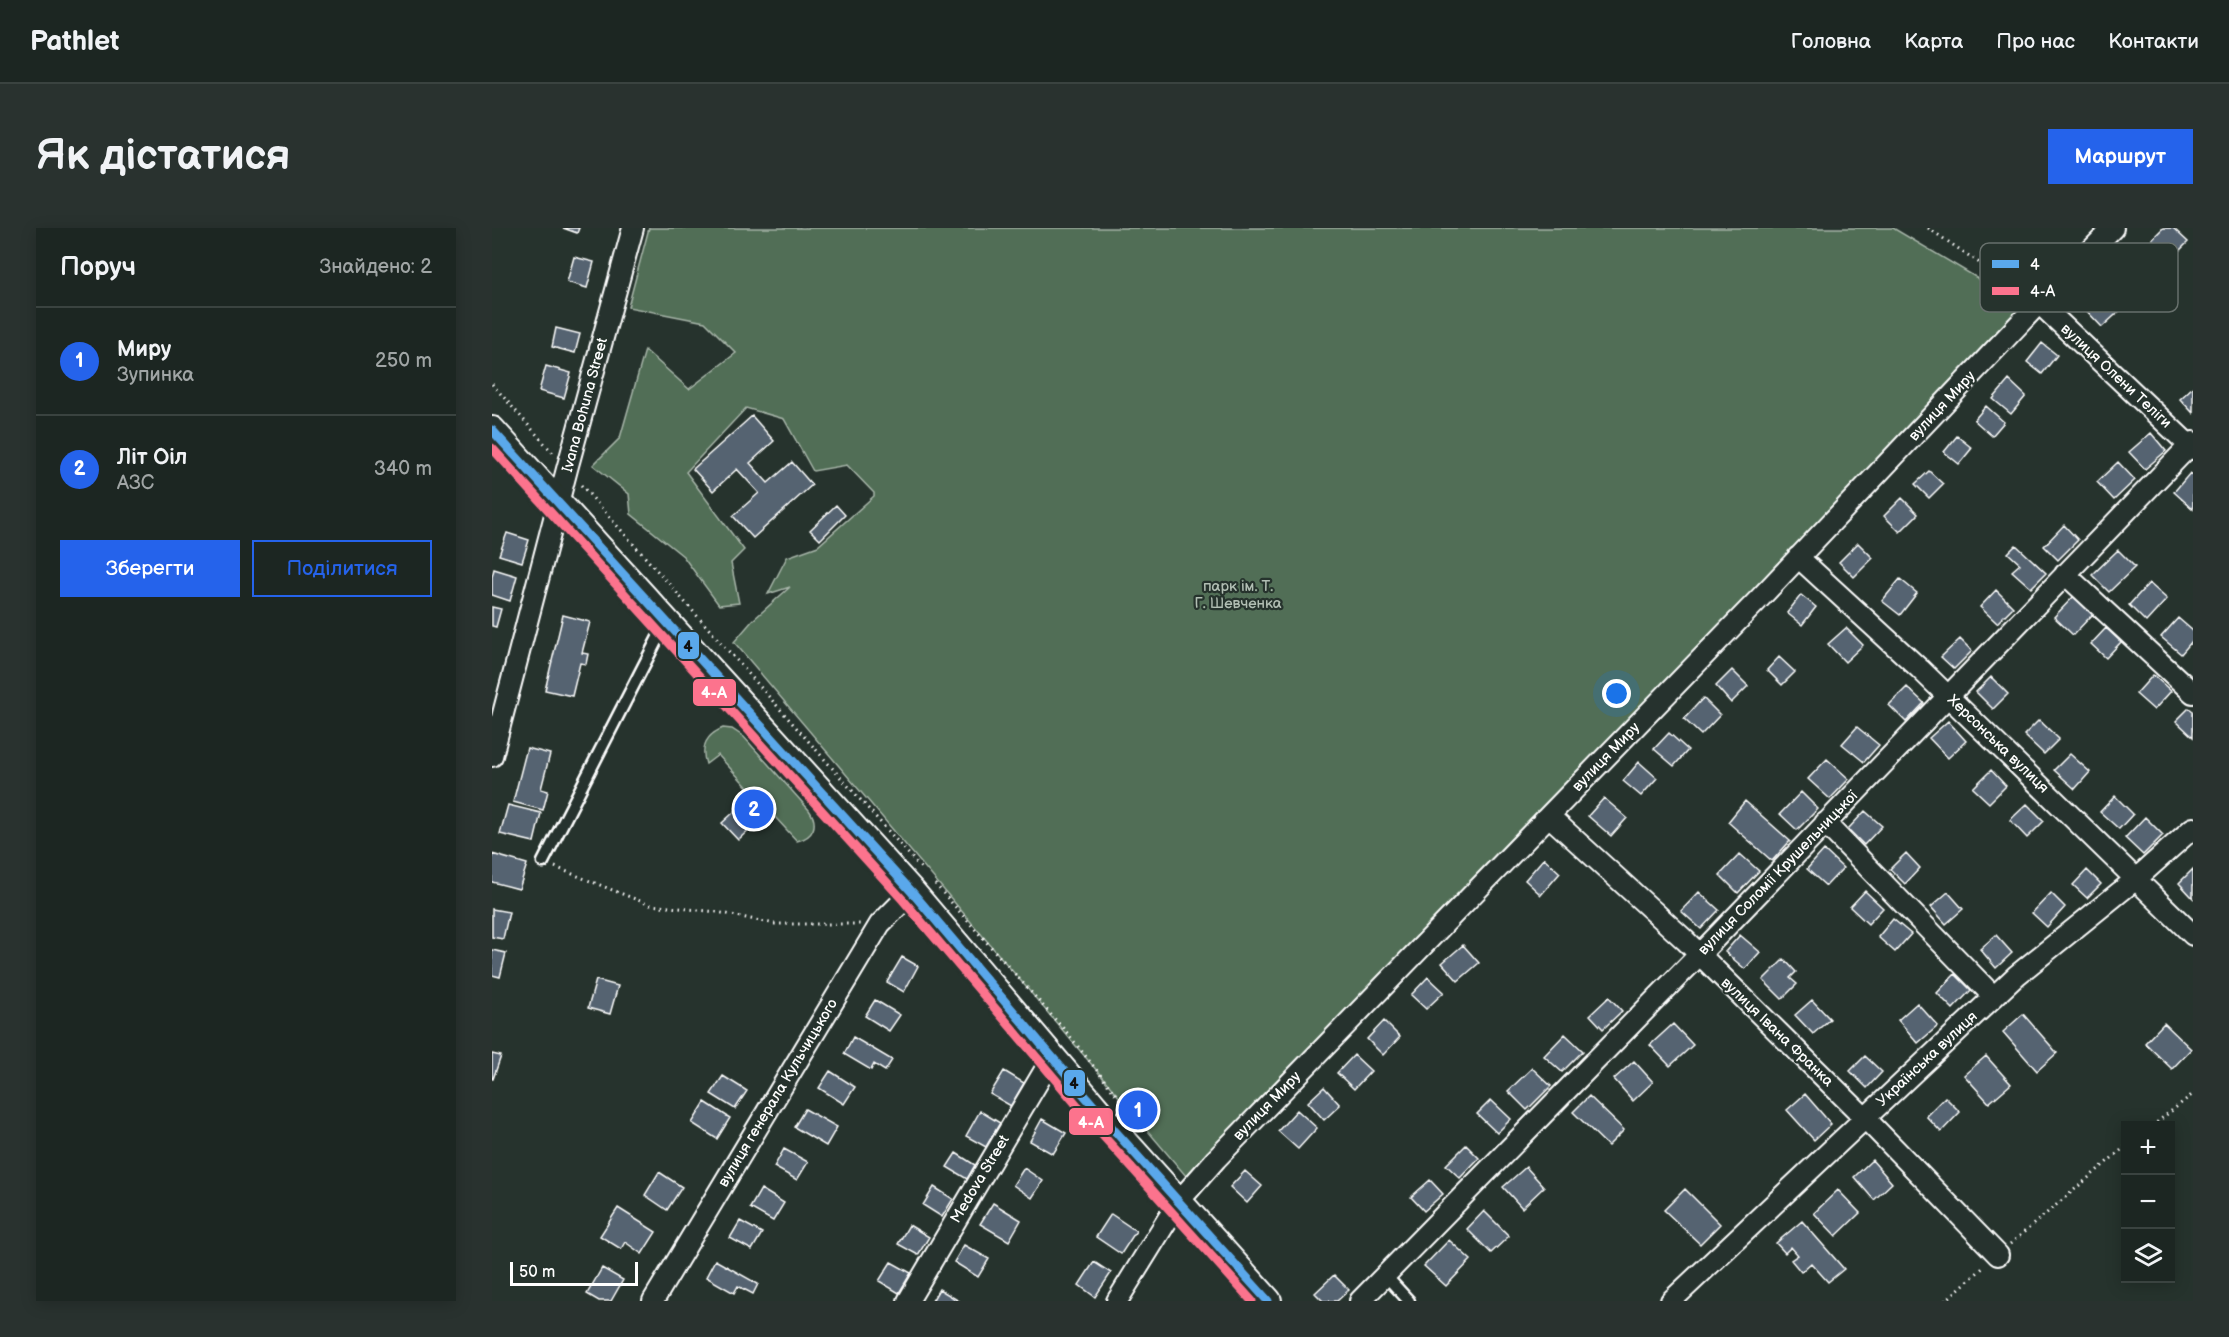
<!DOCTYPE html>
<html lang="uk">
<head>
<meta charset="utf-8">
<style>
	body { margin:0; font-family:"Balsamiq Sans",sans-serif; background:#29322f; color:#f1f3f6 }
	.controls { position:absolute; right:18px; bottom:18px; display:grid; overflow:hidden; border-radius:0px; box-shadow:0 3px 15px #0003 }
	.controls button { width:54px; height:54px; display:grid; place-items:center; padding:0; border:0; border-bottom:2px solid #3a4340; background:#1c2622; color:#f1f3f6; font:30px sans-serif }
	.scale { position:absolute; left:18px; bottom:15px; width:128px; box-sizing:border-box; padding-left:6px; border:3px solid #fff; border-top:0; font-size:16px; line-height:21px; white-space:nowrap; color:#fff; -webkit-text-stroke:4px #26332d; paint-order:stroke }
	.you { position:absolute; left:1125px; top:466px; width:21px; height:21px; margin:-15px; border:4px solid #fff; border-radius:50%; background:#1a73e8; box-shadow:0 0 0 9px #1a73e833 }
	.badge { display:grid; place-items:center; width:39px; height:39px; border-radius:50%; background:#2563eb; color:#fff; font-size:20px; font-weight:700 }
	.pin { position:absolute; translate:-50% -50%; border:3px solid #fff; box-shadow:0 2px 6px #0006 }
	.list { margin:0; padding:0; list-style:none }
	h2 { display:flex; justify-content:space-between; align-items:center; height:78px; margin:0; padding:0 24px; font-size:26px }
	h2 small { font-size:20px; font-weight:400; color:#a0a5a5 }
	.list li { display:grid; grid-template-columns:39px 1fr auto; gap:18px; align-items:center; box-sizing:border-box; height:108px; padding:0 24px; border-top:2px solid #3a4340 }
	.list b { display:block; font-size:22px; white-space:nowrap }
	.list p { margin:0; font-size:20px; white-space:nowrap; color:#a0a5a5 }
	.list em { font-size:20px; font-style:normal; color:#a0a5a5 }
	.actions { display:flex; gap:12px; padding:18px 24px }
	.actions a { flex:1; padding:14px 0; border:2px solid #2563eb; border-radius:0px; text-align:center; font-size:21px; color:#2563eb }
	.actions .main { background:#2563eb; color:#fff }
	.icon { flex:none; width:33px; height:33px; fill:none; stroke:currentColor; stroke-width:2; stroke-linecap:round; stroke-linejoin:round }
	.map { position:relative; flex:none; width:1701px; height:1073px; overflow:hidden; border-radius:0px }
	header { display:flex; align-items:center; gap:36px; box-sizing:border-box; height:84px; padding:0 30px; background:#1c2622; border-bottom:2px solid #3a4340 }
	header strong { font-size:28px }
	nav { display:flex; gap:33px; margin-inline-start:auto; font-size:21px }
	.intro { display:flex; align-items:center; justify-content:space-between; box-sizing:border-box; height:144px; padding:0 36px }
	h1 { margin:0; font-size:42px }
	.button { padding:15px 27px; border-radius:0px; background:#2563eb; color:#fff; font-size:21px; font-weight:700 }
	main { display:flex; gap:36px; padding:0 36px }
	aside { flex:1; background:#1c2622; border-radius:0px; box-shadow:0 3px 15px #0003 }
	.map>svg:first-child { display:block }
</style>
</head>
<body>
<header>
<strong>Pathlet</strong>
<nav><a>Головна</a><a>Карта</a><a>Про нас</a><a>Контакти</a></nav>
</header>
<div class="intro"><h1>Як дістатися</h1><a class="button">Маршрут</a></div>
<main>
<aside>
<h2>Поруч<small>Знайдено: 2</small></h2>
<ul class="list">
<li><span class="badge">1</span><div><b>Миру</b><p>Зупинка</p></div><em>250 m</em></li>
<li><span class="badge">2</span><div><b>Літ Оіл</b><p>АЗС</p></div><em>340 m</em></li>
</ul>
<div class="actions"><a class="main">Зберегти</a><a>Поділитися</a></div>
</aside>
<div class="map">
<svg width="1701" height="1073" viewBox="0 0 1701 1073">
	<rect width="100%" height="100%" fill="#26332d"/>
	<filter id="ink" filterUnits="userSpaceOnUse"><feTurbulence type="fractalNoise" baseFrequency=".0167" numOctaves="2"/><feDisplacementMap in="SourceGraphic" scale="12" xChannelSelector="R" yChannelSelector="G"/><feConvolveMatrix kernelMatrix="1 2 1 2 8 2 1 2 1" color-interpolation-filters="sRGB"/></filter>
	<g filter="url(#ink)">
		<!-- green -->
		<path fill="#516e56" stroke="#a8b6aa" stroke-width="1.5" d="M157 0H1401L1534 79 694 948 242 414 261 392 298 359 276 366 295 329 326 318 382 268V265L355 237 321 243 292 191 254 180 194 244 252 322 239 335 247 375 227 377 191 328 139 286 137 266 101 237 128 210 153 122 197 161 244 125 213 94 136 79Z
			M231 500 240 501 252 509 317 582C327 596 322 609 305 613L226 527 214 536C208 518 214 507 231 500Z"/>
		<!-- building -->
		<path fill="#556471" stroke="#fff" stroke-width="1.5" d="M71 0H87L85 5Z
			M1671 0H1681L1696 14 1679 31 1660 11Z
			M82 29 102 34 95 60 75 54Z
			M1614 57 1633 78 1610 99 1591 79Z
			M64 100 88 106 83 125 60 119Z
			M1550 115 1565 127 1550 146 1535 134Z
			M54 138 79 145 72 170 47 163Z
			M1517 152 1534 168 1519 186 1501 171Z
			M1701 159V185L1688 171Z
			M1494 178 1512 194 1500 208 1482 192Z
			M260 188 282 213 258 235 276 255 300 234 320 257 261 310 241 288 267 265 245 241 221 263 201 241Z
			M1659 205 1674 223 1653 241 1637 224Z
			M1465 208 1480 220 1467 236 1452 224Z
			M1626 234 1643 252 1622 272 1605 254Z
			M1437 243 1451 256 1437 270 1423 256Z
			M1698 245 1701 248V281L1682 264Z
			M1410 270 1426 286 1408 304 1392 288Z
			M344 277 353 287 328 312 318 302Z
			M1572 297 1586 312 1566 332 1552 318Z
			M15 305 37 312 30 334 7 327Z
			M1366 315 1381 330 1362 349 1347 334Z
			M1524 317 1554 345 1539 360 1520 343 1528 336 1516 325Z
			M1626 322 1643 339 1617 364 1600 347Z
			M2 341 25 348 18 373 0 367V349Z
			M1408 351 1425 365 1408 387 1390 373Z
			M1657 355 1675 371 1654 394 1637 377Z
			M1504 362 1521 379 1505 395 1488 379Z
			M1309 367 1324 379 1310 397 1295 385Z
			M1582 368 1601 386 1581 407 1562 389Z
			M0 379 9 381 4 399 0 398Z
			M71 387 98 394 90 425 96 426 94 436 88 435 80 468 53 462Z
			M1686 390 1701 403V412L1689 426 1669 409Z
			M1354 400 1371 417 1353 434 1336 416Z
			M1614 400 1629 414 1614 430 1599 416Z
			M1468 411 1480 423 1462 441 1449 429Z
			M1287 429 1303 444 1290 457 1275 442Z
			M1240 442 1256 458 1239 475 1224 458Z
			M1661 447 1679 463 1662 482 1644 466Z
			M1499 449 1516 466 1501 481 1484 464Z
			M1415 459 1432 475 1414 494 1397 477Z
			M1211 470 1228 487 1209 507 1192 491Z
			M1697 480 1701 483V509L1684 493Z
			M1547 492 1567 511 1552 526 1532 507Z
			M1456 493 1474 513 1456 530 1437 510Z
			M1365 499 1387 517 1372 534 1350 516Z
			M1177 505 1196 522 1182 538 1162 521Z
			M35 520 58 526 49 561 56 563 51 582 21 574Z
			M1578 526 1598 544 1583 561 1562 542Z
			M1335 531 1357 551 1338 571 1316 551Z
			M1147 534 1165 550 1149 568 1131 553Z
			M1499 542 1514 558 1497 575 1481 560Z
			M1309 564 1326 581 1305 602 1288 586Z
			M255 566 277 590 271 596 249 572Z
			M1623 568 1641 586 1627 601 1608 584Z
			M1112 570 1135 590 1119 608 1096 588Z
			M1253 573 1298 613 1280 633 1236 594Z
			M252 575 267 592 246 612 230 595Z
			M1535 576 1552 593 1535 610 1518 592Z
			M16 577 49 585 42 614 8 606Z
			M1373 583 1390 598 1372 617 1356 601Z
			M1653 589 1671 607 1651 627 1633 610Z
			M1332 622 1351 640 1334 658 1315 641Z
			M1414 625 1428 640 1413 656 1398 641Z
			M0 626 35 636 27 661 0 654Z
			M1248 626 1267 643 1246 665 1228 647Z
			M1052 630 1068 645 1049 667 1033 652Z
			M1701 641V670L1687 655Z
			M1595 642 1609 656 1595 670 1581 657Z
			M1373 663 1391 680 1376 696 1358 679Z
			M1207 664 1227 682 1209 701 1189 683Z
			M1456 664 1471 681 1454 696 1439 679Z
			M1559 665 1573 679 1555 699 1540 685Z
			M0 681 17 684 11 711 0 709Z
			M1401 691 1419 706 1403 724 1386 709Z
			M1248 707 1268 724 1253 741 1233 724Z
			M1504 707 1520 725 1504 740 1488 721Z
			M971 717 987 735 966 753 950 735Z
			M0 722 14 725 8 749 0 747Z
			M410 729 426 738 412 764 395 754Z
			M1292 731 1304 744 1298 750 1305 756 1290 771 1271 752Z
			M1463 746 1479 762 1461 781 1445 765Z
			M936 749 952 764 934 781 919 767Z
			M104 752 126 758 118 786 96 780Z
			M1117 769 1130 783 1111 801 1098 787Z
			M383 772 408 787 397 803 373 788Z
			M1320 772 1338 791 1321 806 1303 787Z
			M1425 775 1446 798 1426 815 1406 792Z
			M1531 786 1565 825 1545 843 1511 804Z
			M892 793 908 809 891 827 875 811Z
			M1672 795 1699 821 1680 841 1653 815Z
			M1181 796 1201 817 1178 838 1158 817Z
			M1073 806 1091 823 1070 844 1052 828Z
			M361 809 400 832 393 843 382 836 379 842 352 826Z
			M0 826 9 828 1 851H0Z
			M862 827 879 843 862 861 845 845Z
			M1373 828 1390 844 1375 860 1358 843Z
			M1494 828 1519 856 1497 875 1472 847Z
			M1142 833 1161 854 1141 873 1122 851Z
			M1040 840 1059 858 1035 882 1016 863Z
			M338 843 363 859 352 876 327 860Z
			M512 843 532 855 519 878 498 866Z
			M231 848 255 863 243 881 219 866Z
			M832 859 848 877 832 892 816 874Z
			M1313 866 1339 896 1322 912 1295 882Z
			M1097 868 1132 902 1116 918 1081 884Z
			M1453 869 1468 884 1449 904 1434 888Z
			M999 872 1019 891 1005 905 985 886Z
			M213 874 238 890 225 911 200 895Z
			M313 881 345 899 334 918 302 899Z
			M805 882 825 900 806 921 786 903Z
			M488 883 508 895 494 919 474 908Z
			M550 891 574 905 561 926 538 913Z
			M974 917 987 930 968 950 954 937Z
			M292 921 316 934 305 952 282 939Z
			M464 925 483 937 475 951 455 939Z
			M1380 932 1400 955 1382 972 1362 949Z
			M1034 939 1052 959 1030 980 1011 959Z
			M532 940 551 953 540 970 521 957Z
			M753 943 770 958 755 975 738 959Z
			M167 944 190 959 175 982 153 967Z
			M938 952 951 966 932 983 919 969Z
			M442 959 461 971 450 989 431 977Z
			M269 961 292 975 281 993 258 980Z
			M1193 961 1228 996 1208 1016 1172 982Z
			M1346 962 1368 985 1344 1008 1322 985Z
			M501 975 529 992 517 1013 488 996Z
			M126 980 164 1004 150 1026 133 1014 129 1021 108 1008Z
			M992 983 1017 1008 999 1025 975 1001Z
			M619 986 644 1003 629 1026 604 1009Z
			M248 993 270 1005 260 1022 238 1010Z
			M1310 993 1352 1041 1336 1054 1319 1035 1309 1044 1299 1032 1306 1027 1299 1019 1293 1025 1284 1015Z
			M417 997 437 1009 426 1027 406 1016Z
			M957 1012 979 1032 954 1058 932 1038Z
			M472 1017 497 1031 486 1049 462 1034Z
			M223 1032 266 1056 261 1066 246 1058 242 1065 214 1049Z
			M399 1034 419 1045 407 1065 387 1053Z
			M602 1034 619 1045 603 1069 587 1057Z
			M110 1040 131 1052 119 1073H107L95 1066Z
			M842 1047 857 1062 845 1073H831L823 1065Z
			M447 1061 467 1073H440Z"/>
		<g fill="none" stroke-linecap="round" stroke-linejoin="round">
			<defs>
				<path id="service" d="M51 634 174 394
					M893 1047 917 1073"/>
				<path id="minor" d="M1547 75 1701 221
					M1306 329 1428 441 1701 707
					M1573 346 1701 465
					M0 528 75 241 141 0
					M1057 588 1193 712 1373 890 1506 1027
					M1333 595 1502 769
					M161 1073 388 696 420 664
					M416 1073 560 830
					M625 1073 687 973 724 931 1268 370 1547 75 1621 0
					M868 1073 1207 727 1701 214
					M1179 1073 1525 747 1644 651 1701 600"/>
				<path id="tertiary" d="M0 202 420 664 622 902 776 1073"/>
			</defs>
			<!-- service casing -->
			<use href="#service" stroke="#fff" stroke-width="15"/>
			<!-- minor casing -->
			<use href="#minor" stroke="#fff" stroke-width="24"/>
			<!-- tertiary casing -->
			<use href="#tertiary" stroke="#fff" stroke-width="30"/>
			<!-- path -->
			<path stroke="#fff" stroke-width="3" stroke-dasharray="1.5 4.5" stroke-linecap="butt" d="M1436 0 1533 66
				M0 156 61 225
				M89 257 429 640
				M63 639 158 677 225 684 283 696H368
				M443 656 577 807 643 891
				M1660 898 1701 866
				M1518 1016 1634 918
				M1453 1073 1493 1038"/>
			<!-- service -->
			<use href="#service" stroke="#26332d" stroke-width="10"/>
			<!-- minor -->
			<use href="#minor" stroke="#26332d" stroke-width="20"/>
			<!-- tertiary -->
			<use href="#tertiary" stroke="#26332d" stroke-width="26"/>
			<defs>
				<path id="bus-1" d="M0 202 420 664 622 902 776 1073"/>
				<path id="bus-2" d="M0 220 411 672 613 910 760 1073"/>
			</defs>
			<!-- bus-1 casing -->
			<use href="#bus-1" stroke="#26332d" stroke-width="14"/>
			<!-- bus-2 casing -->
			<use href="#bus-2" stroke="#26332d" stroke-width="14"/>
			<!-- bus-1 -->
			<use href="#bus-1" stroke="#5aa8eb" stroke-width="9"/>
			<!-- bus-2 -->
			<use href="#bus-2" stroke="#fc738d" stroke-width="9"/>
		</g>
	</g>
	<g text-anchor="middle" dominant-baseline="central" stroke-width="4.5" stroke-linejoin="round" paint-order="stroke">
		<!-- street labels -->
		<g font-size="15" fill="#fff" stroke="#26332d">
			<text transform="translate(1624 148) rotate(43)">вулиця Олени Теліги</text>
			<text transform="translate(93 177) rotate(-75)">Ivana Bohuna Street</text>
			<text transform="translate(1450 178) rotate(-47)">вулиця Миру</text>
			<text transform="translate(1506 516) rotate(44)">Херсонська вулиця</text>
			<text transform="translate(1114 529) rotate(-46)">вулиця Миру</text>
			<text transform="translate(1286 645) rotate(-46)">вулиця Соломії Крушельницької</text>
			<text transform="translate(1285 804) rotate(44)">вулиця Івана Франка</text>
			<text transform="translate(1435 831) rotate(-43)">Українська вулиця</text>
			<text transform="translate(286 865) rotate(-59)">вулиця генерала Кульчицького</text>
			<text transform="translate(775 878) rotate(-46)">вулиця Миру</text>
			<text transform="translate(488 951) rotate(-59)">Medova Street</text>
		</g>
		<!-- park labels -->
		<g font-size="15" fill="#b1beb3" stroke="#26332d">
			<text x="746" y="358">парк ім. Т.<tspan x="746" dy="17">Г. Шевченка</tspan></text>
		</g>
	</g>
	<!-- legend -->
	<rect x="1488" y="15" width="198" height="69" rx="9" fill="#26332d" stroke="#67706c" stroke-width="1.5"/>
	<rect x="1500" y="32" width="27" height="8" fill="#5aa8eb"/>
	<rect x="1500" y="59" width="27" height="8" fill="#fc738d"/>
	<g font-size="16" fill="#fff">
		<text x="1538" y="42">4</text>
		<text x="1538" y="69">4-А</text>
	</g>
	<g stroke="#26332d" stroke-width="2">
		<rect x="185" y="403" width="23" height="29" rx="6" fill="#5aa8eb"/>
		<rect x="200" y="450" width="45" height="29" rx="6" fill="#fc738d"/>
		<rect x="571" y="841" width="23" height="28" rx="6" fill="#5aa8eb"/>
		<rect x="576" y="879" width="46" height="29" rx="6" fill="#fc738d"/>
	</g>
	<g font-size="16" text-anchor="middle" font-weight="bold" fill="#fff">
		<text x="222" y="470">4-А</text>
		<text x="599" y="900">4-А</text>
	</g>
	<g font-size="16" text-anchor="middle" font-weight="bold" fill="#111">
		<text x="196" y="424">4</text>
		<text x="582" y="861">4</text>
	</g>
</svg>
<div class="controls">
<button>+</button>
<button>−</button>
<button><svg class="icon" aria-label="layers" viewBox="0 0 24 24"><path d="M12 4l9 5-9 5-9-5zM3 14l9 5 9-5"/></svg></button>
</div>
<div class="scale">50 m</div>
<div class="you"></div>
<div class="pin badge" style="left:646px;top:882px">1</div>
<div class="pin badge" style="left:262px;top:581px">2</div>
</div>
</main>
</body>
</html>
